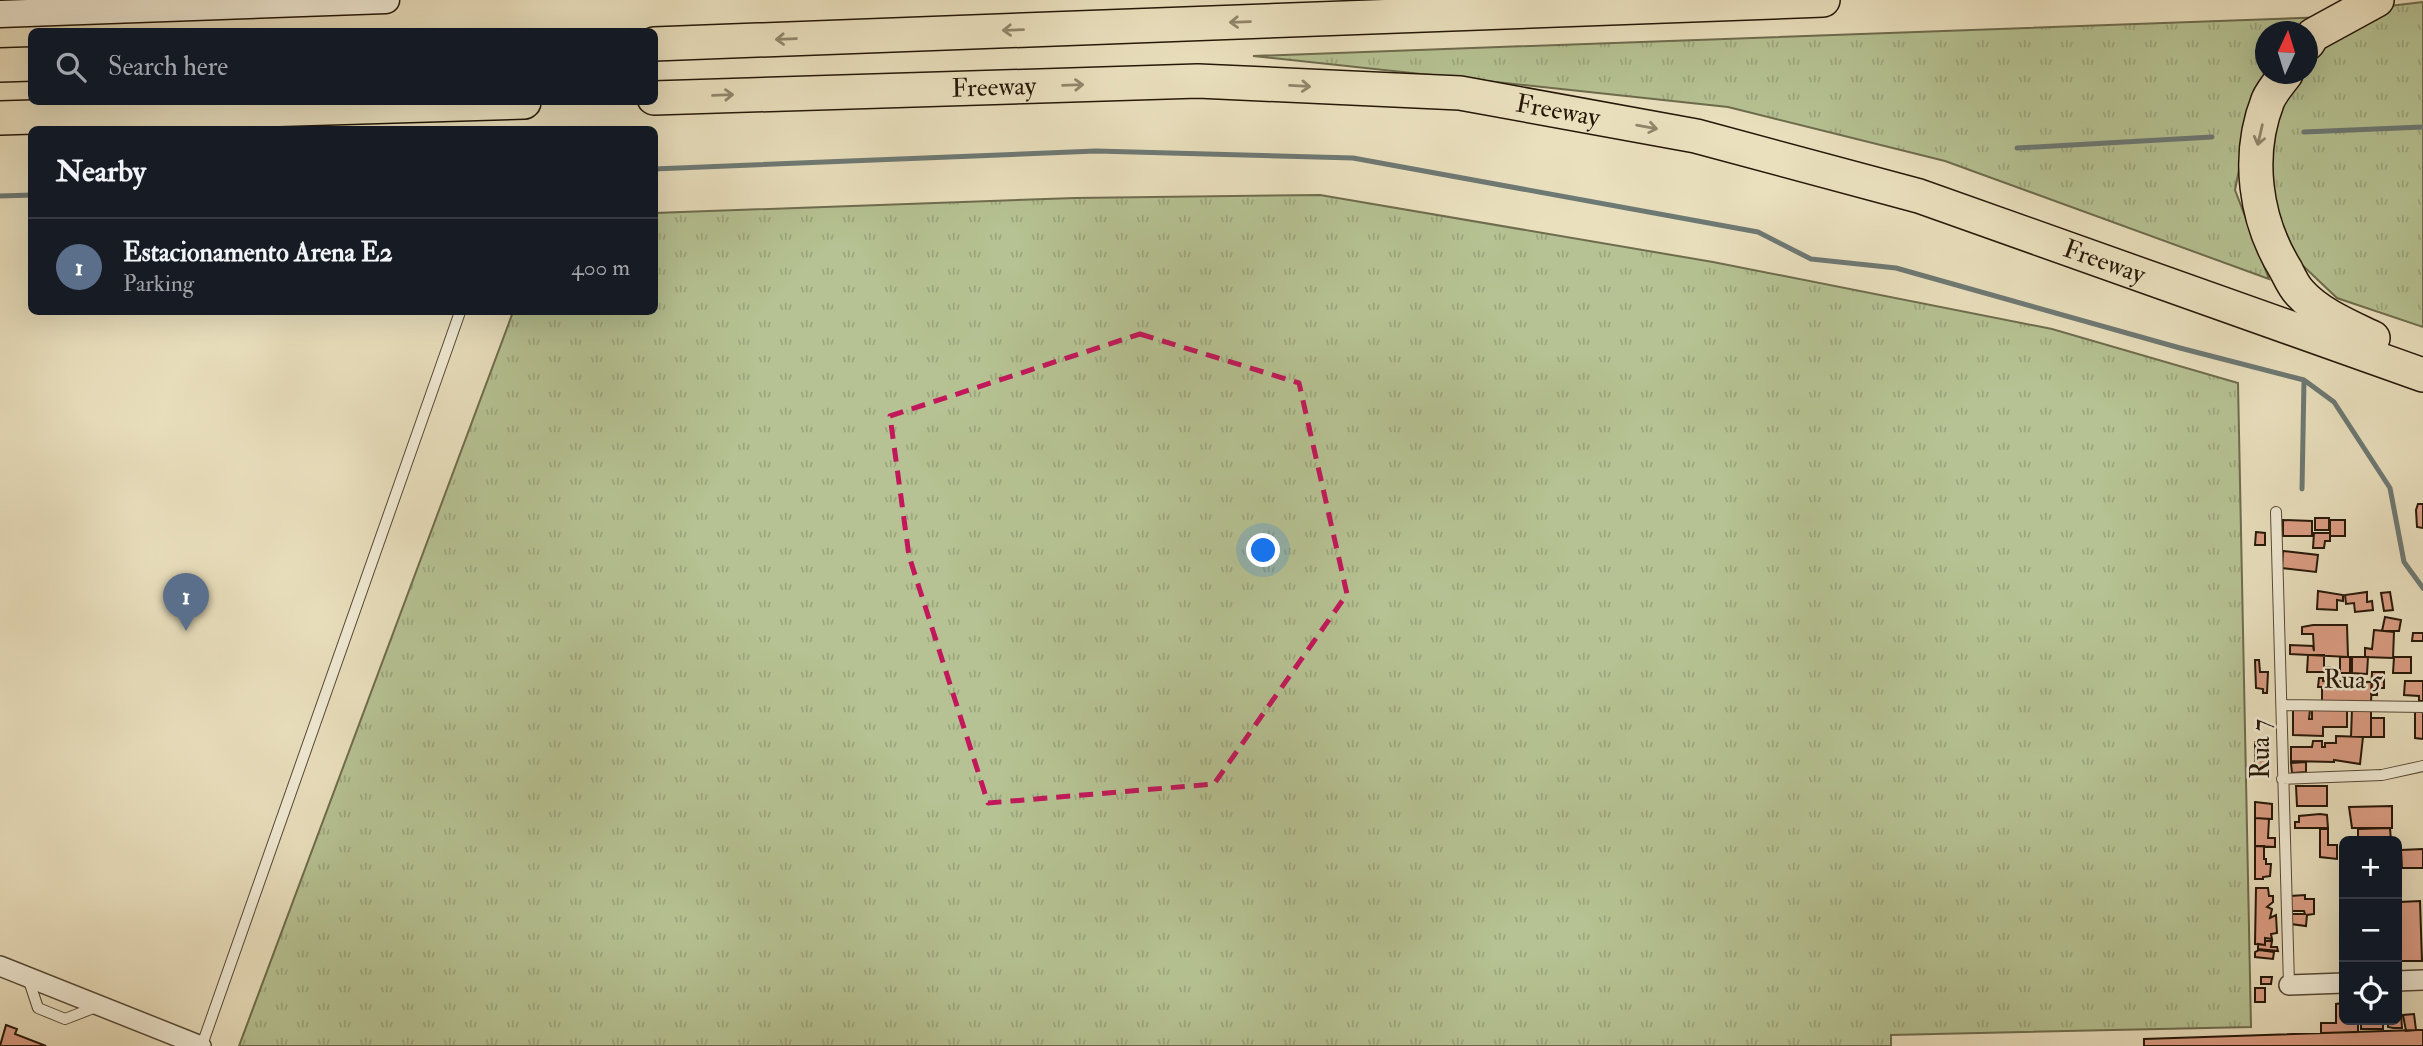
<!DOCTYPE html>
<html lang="en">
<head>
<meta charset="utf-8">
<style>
	body { margin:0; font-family:"IM FELL Double Pica",serif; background:#20242c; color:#f1f3f6 }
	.controls { position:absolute; right:21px; bottom:21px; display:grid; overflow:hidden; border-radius:10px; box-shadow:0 7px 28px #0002 }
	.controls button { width:63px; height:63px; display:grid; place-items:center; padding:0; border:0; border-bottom:2px solid #363941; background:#171b24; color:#f1f3f6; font:35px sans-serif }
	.compass { position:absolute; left:2255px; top:21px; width:63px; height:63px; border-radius:50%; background:#171b24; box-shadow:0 7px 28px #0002; rotate:4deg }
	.you { position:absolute; left:1264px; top:551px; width:24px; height:24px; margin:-18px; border:5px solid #fff; border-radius:50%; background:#1a73e8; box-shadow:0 0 0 10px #1a73e833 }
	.badge { display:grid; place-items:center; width:46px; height:46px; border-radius:50%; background:#c59692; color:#fff; font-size:23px; font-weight:700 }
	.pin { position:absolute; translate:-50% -58px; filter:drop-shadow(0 2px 4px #0008) }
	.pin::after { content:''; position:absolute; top:37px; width:24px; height:21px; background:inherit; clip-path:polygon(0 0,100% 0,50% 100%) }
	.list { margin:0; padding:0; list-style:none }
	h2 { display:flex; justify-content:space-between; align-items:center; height:91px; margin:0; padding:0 28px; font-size:30px }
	h2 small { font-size:23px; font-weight:400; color:#9ea1a6 }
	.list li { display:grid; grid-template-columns:46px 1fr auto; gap:21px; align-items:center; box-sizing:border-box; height:98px; padding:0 28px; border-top:2px solid #363941 }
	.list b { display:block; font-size:26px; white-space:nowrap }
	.list p { margin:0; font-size:23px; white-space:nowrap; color:#9ea1a6 }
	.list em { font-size:23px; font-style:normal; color:#9ea1a6 }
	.icon { flex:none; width:38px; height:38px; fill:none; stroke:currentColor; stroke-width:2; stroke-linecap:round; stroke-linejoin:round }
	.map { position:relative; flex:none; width:2423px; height:1046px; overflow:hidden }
	.search { position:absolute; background:#171b24; box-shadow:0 7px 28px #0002; left:28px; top:28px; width:630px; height:77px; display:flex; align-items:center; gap:18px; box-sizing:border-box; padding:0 24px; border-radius:10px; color:#9ea1a6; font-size:26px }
	.panel { position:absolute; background:#171b24; box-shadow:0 7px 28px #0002; left:28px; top:126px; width:630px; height:189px; border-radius:10px }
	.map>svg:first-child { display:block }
</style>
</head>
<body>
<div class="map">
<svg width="2423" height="1046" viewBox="0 0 2423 1046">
	<defs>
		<pattern id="grass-tufts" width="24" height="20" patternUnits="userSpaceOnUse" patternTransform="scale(1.75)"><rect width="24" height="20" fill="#b6c293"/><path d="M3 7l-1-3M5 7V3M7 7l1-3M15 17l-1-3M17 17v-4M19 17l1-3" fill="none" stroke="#9ca67d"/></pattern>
	</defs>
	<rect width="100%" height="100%" fill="#eae0be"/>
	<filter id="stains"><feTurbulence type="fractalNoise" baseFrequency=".00286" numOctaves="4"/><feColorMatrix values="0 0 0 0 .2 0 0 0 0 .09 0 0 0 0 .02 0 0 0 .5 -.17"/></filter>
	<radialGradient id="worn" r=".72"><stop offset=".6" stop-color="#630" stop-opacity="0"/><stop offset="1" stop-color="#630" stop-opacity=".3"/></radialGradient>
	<!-- grass -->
	<path fill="url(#grass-tufts)" stroke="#6e6c4e" stroke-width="2" d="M2423 2V327L2337 298 2299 262 2266 189 2278 103 2299 74H2308V61L2322 40 2381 7Z
		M2328 17 2302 31 2266 32V74L2253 98 2235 190 2269 279 1945 161 1728 107 1253 56Z
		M1320 195 1713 262 2052 329 2238 383 2251 1027 1891 1035V1046H239L513 312H654L655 213 1075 198Z"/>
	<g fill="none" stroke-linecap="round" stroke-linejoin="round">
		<!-- stream -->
		<path stroke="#6d7974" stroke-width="5" d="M2304 132 2423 127
			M2017 148 2212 137
			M654 169 1096 151 1353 158 1758 232 1811 259 1896 268 2180 348 2304 380 2334 402 2390 488 2404 562 2423 588
			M0 196 32 195
			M2302 489 2304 380"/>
	</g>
	<!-- building -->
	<path fill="#dd9e85" stroke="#251708" stroke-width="2" d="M2418 504H2423V528L2417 527 2416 510Z
		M2315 518H2329V530H2315Z
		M2283 520 2312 521V536H2283Z
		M2330 520H2345V536H2330Z
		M2256 532 2265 533V545H2255Z
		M2314 533H2330V541H2325L2324 548H2313Z
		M2283 551 2318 555 2316 572 2282 568Z
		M2318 591 2343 595V601L2337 600V610L2317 609Z
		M2367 592V602L2372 601 2373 610 2355 612 2354 603 2346 604 2345 595Z
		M2390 592 2393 610 2384 611 2381 593Z
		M2385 617 2401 620 2399 631H2382Z
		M2313 625H2347L2348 657 2290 654V645L2313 646 2314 651 2313 634H2302V627Z
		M2374 630 2394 632 2393 658 2365 657V648L2372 649Z
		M2413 633H2423V641H2412Z
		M2308 655H2324V667H2330V672H2307Z
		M2340 657H2350V673H2340Z
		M2352 657H2368L2367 674 2352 673Z
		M2394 657H2411V673H2393Z
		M2255 660H2259L2260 672H2268L2267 693H2263V689L2256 688Z
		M2372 672H2384V688H2377V695L2371 694Z
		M2319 678H2323V681L2372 682 2371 702 2322 701V687H2318Z
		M2405 681H2423V701H2419V696L2404 695Z
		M2312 709H2347V727H2323V736L2293 735V710H2310L2309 719H2312Z
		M2352 709H2371V737H2351Z
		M2415 711H2423V739L2415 738Z
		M2371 718H2384V737H2371Z
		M2336 736 2363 737 2360 764 2334 760V762L2291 761V747H2312L2313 741H2322V747H2325V743H2336Z
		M2255 742H2269L2268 765H2255Z
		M2306 762V772L2292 773 2291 763Z
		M2296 786H2327V806H2297Z
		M2255 802 2272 804V819L2255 818Z
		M2392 806V828H2352L2349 807Z
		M2320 814 2327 815 2328 828H2295V822H2299V816Z
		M2255 818 2269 819 2268 838H2275V847L2255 846Z
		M2390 828 2391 841H2358V829Z
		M2320 829H2328V845H2337V859L2320 857Z
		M2255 846H2264V859H2266V864H2271L2270 876 2263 877V879H2255Z
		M2423 849V868H2402L2401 850Z
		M2256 888H2268L2269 896H2273V902L2267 907 2272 909 2270 918 2276 915 2277 933 2271 934 2272 939 2265 938V945L2255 944Z
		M2305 895V899H2314V914L2307 915 2306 926 2291 924V914H2305L2304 911H2291L2290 896Z
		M2420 901 2422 961H2401L2400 902Z
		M2265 941H2272L2271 947H2277L2278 951 2258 949V944L2265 945Z
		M2259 950 2274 952 2273 959 2255 957V952Z
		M2261 977H2272L2271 984H2261Z
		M2255 988H2265V1002H2255Z
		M2397 999H2400L2402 1028H2393L2388 1027V1020H2397Z
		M2344 1003V1020H2358V1032L2321 1033V1023H2336V1004Z
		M2414 1014 2416 1030 2406 1031 2403 1015Z
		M2361 1020H2383V1029H2361Z
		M6 1025 17 1029 15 1034 46 1046H0Z
		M2416 1030H2423V1046H2144V1039Z"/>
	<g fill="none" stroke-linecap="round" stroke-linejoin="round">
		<defs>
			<path id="lane" d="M2276 512 2289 985
				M2282 705 2423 707
				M2282 779 2382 775 2423 766
				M28 978 38 1008 65 1019 96 1007
				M202 1045 460 312"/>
			<path id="street" d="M0 966 201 1046
				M2397 981 2423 980
				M2289 985 2344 983"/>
			<path id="secondary" d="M0 14 386 0"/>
			<g id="highway">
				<path d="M2308 43 2313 35 2377 0"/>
				<path d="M654 44 1823 0"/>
				<path d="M0 65 32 64"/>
				<path d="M2286 74C2280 82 2272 91 2268 100 2246 156 2255 220 2286 270 2290 278 2294 287 2300 293 2319 314 2348 326 2373 338"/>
				<path id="s1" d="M654 98 1198 81 1460 93 1696 136 1919 196 2423 375"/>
				<path d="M0 118 524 102"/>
			</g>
		</defs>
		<!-- lane casing -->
		<use href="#lane" stroke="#564936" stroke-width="12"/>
		<!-- street casing -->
		<use href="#street" stroke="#564936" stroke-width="22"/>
		<!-- secondary casing -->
		<use href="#secondary" stroke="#251708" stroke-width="29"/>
		<!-- highway casing -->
		<use href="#highway" stroke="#251708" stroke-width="36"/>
		<!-- lane -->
		<use href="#lane" stroke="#f1ebd5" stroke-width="10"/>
		<!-- street -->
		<use href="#street" stroke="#f1ebd5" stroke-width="19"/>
		<!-- secondary -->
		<use href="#secondary" stroke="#f1ebd5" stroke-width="26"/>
		<!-- highway -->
		<use href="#highway" stroke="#eae0be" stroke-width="33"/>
	</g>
	<!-- one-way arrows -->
	<defs><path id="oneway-shaft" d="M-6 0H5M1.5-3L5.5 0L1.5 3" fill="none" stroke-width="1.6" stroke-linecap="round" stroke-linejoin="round" transform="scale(1.75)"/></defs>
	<g stroke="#91866c">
		<use href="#oneway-shaft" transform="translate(1240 22) rotate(178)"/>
		<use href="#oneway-shaft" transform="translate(1013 30) rotate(178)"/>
		<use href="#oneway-shaft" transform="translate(786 39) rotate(178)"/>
		<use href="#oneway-shaft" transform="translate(1073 85) rotate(-2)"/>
		<use href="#oneway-shaft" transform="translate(1300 86) rotate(3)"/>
		<use href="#oneway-shaft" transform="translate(723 95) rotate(-2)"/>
		<use href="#oneway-shaft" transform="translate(1647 127) rotate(10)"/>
		<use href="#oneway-shaft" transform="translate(2260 135) rotate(103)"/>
	</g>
	<!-- marked area -->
	<path fill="none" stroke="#c2185b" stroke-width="5" stroke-dasharray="14 9" stroke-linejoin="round" d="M1140 334 1299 383 1347 594 1214 784 988 803 909 556 890 416Z"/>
	<g text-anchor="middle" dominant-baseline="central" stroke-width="5" stroke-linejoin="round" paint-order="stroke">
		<!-- street labels -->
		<g font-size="26" fill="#251708" stroke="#f1ebd5">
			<text stroke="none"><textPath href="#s1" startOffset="340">Freeway</textPath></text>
			<text stroke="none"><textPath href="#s1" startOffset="906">Freeway</textPath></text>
			<text stroke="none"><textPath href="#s1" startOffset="1474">Freeway</textPath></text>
			<text transform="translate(2353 680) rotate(1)">Rua 5</text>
			<text transform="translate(2261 749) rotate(-90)">Rua 7</text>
		</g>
	</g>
	<rect width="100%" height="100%" filter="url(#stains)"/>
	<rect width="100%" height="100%" fill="url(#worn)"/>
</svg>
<div class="controls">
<button>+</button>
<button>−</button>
<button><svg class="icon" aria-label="locate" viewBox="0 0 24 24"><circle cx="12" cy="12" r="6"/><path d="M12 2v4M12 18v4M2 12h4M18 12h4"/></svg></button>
</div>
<svg class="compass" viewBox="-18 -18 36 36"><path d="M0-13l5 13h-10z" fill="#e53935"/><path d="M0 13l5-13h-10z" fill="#9ea1a6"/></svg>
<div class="you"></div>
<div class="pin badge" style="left:186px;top:631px;background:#5c6f8a">1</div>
<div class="search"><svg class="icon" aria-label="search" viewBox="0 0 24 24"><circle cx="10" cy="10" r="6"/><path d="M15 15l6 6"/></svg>Search here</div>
<section class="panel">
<h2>Nearby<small></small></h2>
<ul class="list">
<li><span class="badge" style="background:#5c6f8a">1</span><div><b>Estacionamento Arena E2</b><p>Parking</p></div><em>400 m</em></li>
</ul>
</section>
</div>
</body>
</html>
